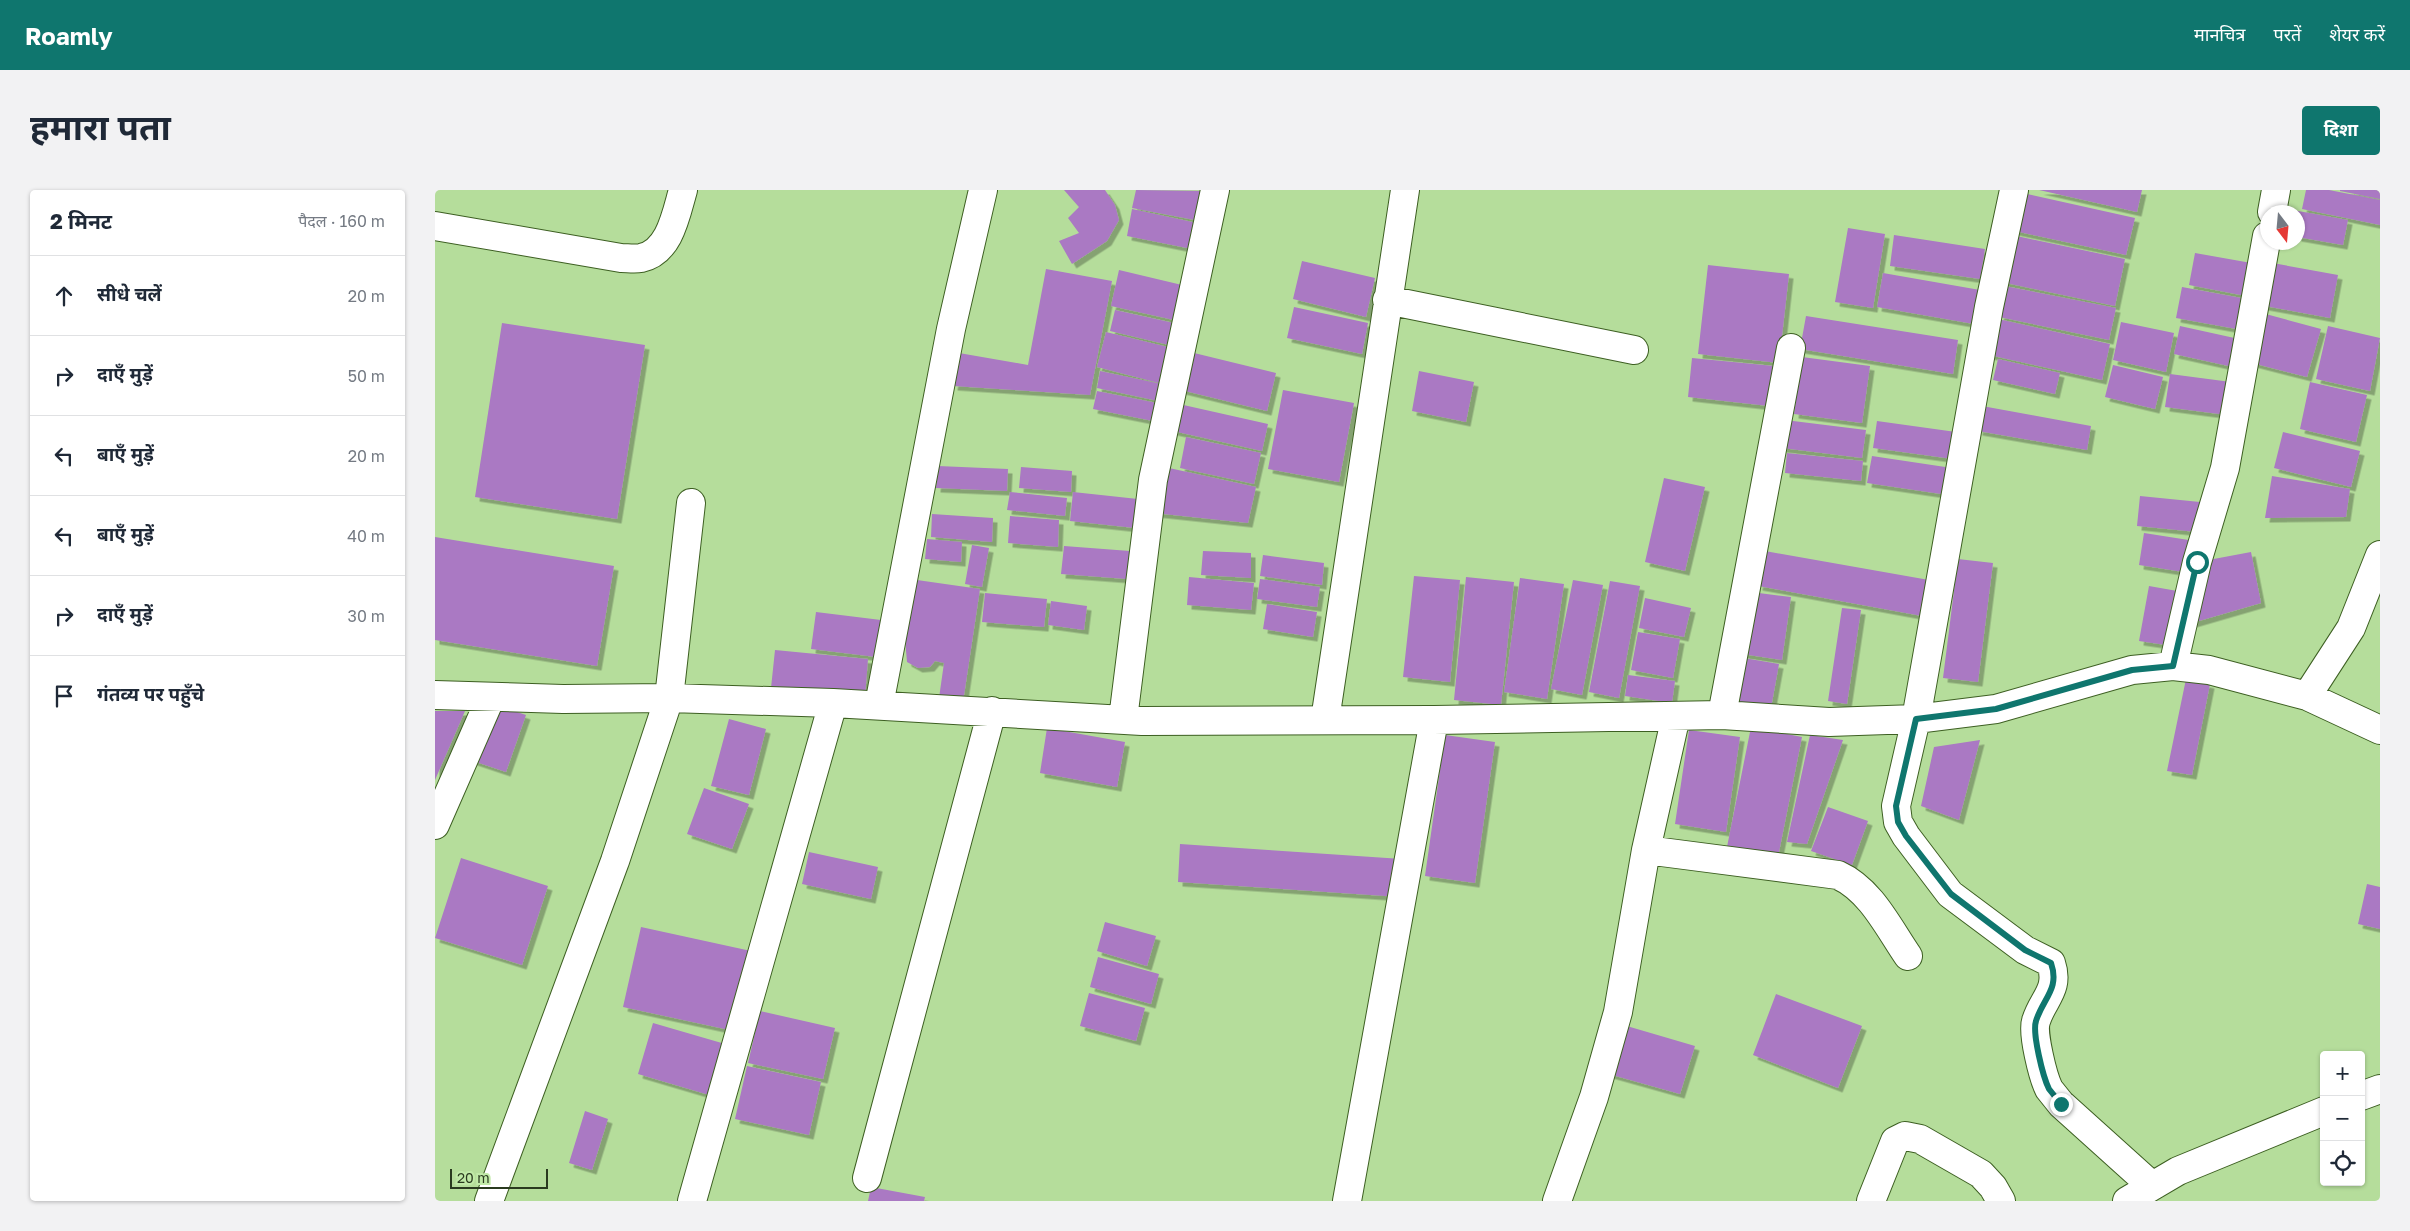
<!DOCTYPE html>
<html lang="hi">
<head>
<meta charset="utf-8">
<style>
	body { margin:0; font-family:"Golos Text","Noto Sans Devanagari",sans-serif; background:#f2f2f3; color:#1f2937 }
	.controls { position:absolute; right:15px; bottom:15px; display:grid; overflow:hidden; border-radius:5px; box-shadow:0 1px 4px #0004 }
	.controls button { width:45px; height:45px; display:grid; place-items:center; padding:0; border:0; border-bottom:1px solid #e0e1e3; background:#fff; color:#1f2937; font:25px sans-serif }
	.compass { position:absolute; left:1825px; top:15px; width:45px; height:45px; border-radius:50%; background:#fff; box-shadow:0 1px 4px #0004; rotate:164deg }
	.scale { position:absolute; left:15px; bottom:12px; width:98px; box-sizing:border-box; padding-left:5px; border:2px solid #2a3a1f; border-top:0; font-size:14px; line-height:18px; white-space:nowrap; color:#2a3a1f; -webkit-text-stroke:4px #c1eaa8; paint-order:stroke }
	.stop { position:absolute; width:15px; height:15px; margin:-11px; border:4px solid #0f766e; border-radius:50%; background:#fff }
	.stop.end { background:#0f766e; border-color:#fff; box-shadow:0 1px 5px #0008 }
	.list { margin:0; padding:0; list-style:none }
	h2 { display:flex; justify-content:space-between; align-items:center; height:65px; margin:0; padding:0 20px; font-size:21px }
	h2 small { font-size:16px; font-weight:400; color:#747a83 }
	.list li { display:grid; grid-template-columns:32px 1fr auto; gap:15px; align-items:center; box-sizing:border-box; height:80px; padding:0 20px; border-top:1px solid #e0e1e3 }
	.list b { display:block; font-size:19px; white-space:nowrap }
	.list em { font-size:16px; font-style:normal; color:#747a83 }
	.icon { flex:none; width:28px; height:28px; fill:none; stroke:currentColor; stroke-width:2; stroke-linecap:round; stroke-linejoin:round }
	.map { position:relative; flex:none; width:1945px; height:1011px; overflow:hidden; border-radius:5px }
	header { display:flex; align-items:center; gap:30px; box-sizing:border-box; height:70px; padding:0 25px; background:#0f766e; color:#fff }
	header strong { font-size:24px }
	nav { display:flex; gap:28px; margin-inline-start:auto; font-size:18px }
	.intro { display:flex; align-items:center; justify-content:space-between; box-sizing:border-box; height:120px; padding:0 30px }
	h1 { margin:0; font-size:35px }
	.button { padding:12px 22px; border-radius:5px; background:#0f766e; color:#fff; font-size:18px; font-weight:700 }
	main { display:flex; gap:30px; padding:0 30px }
	aside { flex:1; background:#fff; border-radius:5px; box-shadow:0 1px 4px #0004 }
	.map>svg:first-child { display:block }
</style>
</head>
<body>
<header>
<strong>Roamly</strong>
<nav><a>मानचित्र</a><a>परतें</a><a>शेयर करें</a></nav>
</header>
<div class="intro"><h1>हमारा पता</h1><a class="button">दिशा</a></div>
<main>
<aside>
<h2>2 मिनट<small>पैदल · 160 m</small></h2>
<ul class="list">
<li><svg class="icon" aria-label="ahead" viewBox="0 0 24 24"><path d="M12 20V5M6 11l6-6 6 6"/></svg><div><b>सीधे चलें</b></div><em>20 m</em></li>
<li><svg class="icon" aria-label="right" viewBox="0 0 24 24"><path d="M7 20v-9h11M14 6l5 5-5 5"/></svg><div><b>दाएँ मुड़ें</b></div><em>50 m</em></li>
<li><svg class="icon" aria-label="left" viewBox="0 0 24 24"><path d="M17 20v-9H6M10 6l-5 5 5 5"/></svg><div><b>बाएँ मुड़ें</b></div><em>20 m</em></li>
<li><svg class="icon" aria-label="left" viewBox="0 0 24 24"><path d="M17 20v-9H6M10 6l-5 5 5 5"/></svg><div><b>बाएँ मुड़ें</b></div><em>40 m</em></li>
<li><svg class="icon" aria-label="right" viewBox="0 0 24 24"><path d="M7 20v-9h11M14 6l5 5-5 5"/></svg><div><b>दाएँ मुड़ें</b></div><em>30 m</em></li>
<li><svg class="icon" aria-label="arrive" viewBox="0 0 24 24"><path d="M6 21V4h12l-3 4 3 4H6"/></svg><div><b>गंतव्य पर पहुँचे</b></div></li>
</ul>
</aside>
<div class="map">
<svg width="1945" height="1011" viewBox="0 0 1945 1011">
	<defs>
		<filter id="shadow"><feDropShadow dx="4.5" dy="4.5" stdDeviation="0" flood-color="#0004"/></filter>
	</defs>
	<rect width="100%" height="100%" fill="#b5dd9b"/>
	<!-- building -->
	<path fill="#aa79c3" filter="url(#shadow)" d="M629 0H670L680 15 684 30 672 51 637 74 624 51 644 43 633 28 644 17Z
		M701 0 771 1 765 31 697 18Z
		M1604 0H1707L1702 22Z
		M1871 0H1894L1945 10V35L1867 19Z
		M1905 0H1945V9L1905 1Z
		M1583 2 1700 28 1691 65 1575 40Z
		M697 19 762 33 757 59 692 46Z
		M1852 19 1913 30 1908 55 1862 47V22H1851Z
		M1413 38 1450 44 1438 118 1400 112Z
		M1459 45 1550 59 1545 89 1455 76Z
		M1577 45 1690 69 1680 116 1566 92Z
		M1760 63 1822 74 1816 107 1754 95Z
		M867 71 940 88 931 127 858 109Z
		M1832 72 1903 85 1895 128 1824 115Z
		M1273 75 1354 84 1344 173 1263 164Z
		M611 79 677 91 655 205 518 196 524 163 593 175Z
		M684 80 747 95 739 130 676 116Z
		M1448 83 1545 100 1539 134 1442 117Z
		M1570 96 1681 118 1674 150 1564 127Z
		M1747 97 1812 109 1807 140 1741 128Z
		M859 117 933 133 927 164 852 148Z
		M680 120 739 133 734 155 675 141Z
		M1827 123 1886 139 1872 187 1813 172Z
		M1371 126 1523 150 1518 184 1365 159Z
		M1563 129 1675 154 1667 190 1554 165Z
		M1686 132 1739 143 1731 182 1678 170Z
		M67 133 210 155 182 329 40 307Z
		M1745 136 1804 149 1798 177 1739 164Z
		M1893 136 1945 148 1935 201 1881 189Z
		M671 142 737 158 728 194 662 177Z
		M755 162 841 183 832 221 746 200Z
		M1367 167 1435 176 1427 233 1359 224Z
		M1257 168 1339 176 1334 216 1253 207Z
		M1563 169 1625 183 1620 204 1558 190Z
		M1678 175 1728 187 1720 219 1670 207Z
		M665 181 731 195 728 212 662 198Z
		M984 181 1039 192 1031 232 977 221Z
		M1735 184 1796 192 1792 225 1730 217Z
		M1875 192 1932 205 1921 252 1865 239Z
		M848 200 919 213 904 292 833 279Z
		M662 201 727 214 723 232 658 219Z
		M744 214 833 234 827 261 738 241Z
		M1547 216 1656 236 1652 260 1543 241Z
		M1350 230 1431 240 1427 268 1347 258Z
		M1442 231 1521 242 1518 269 1438 258Z
		M1848 242 1925 261 1916 297 1839 278Z
		M751 247 826 263 819 294 745 278Z
		M1352 263 1428 271 1426 291 1350 283Z
		M1437 266 1517 278 1513 305 1432 293Z
		M503 276 573 279 572 301 501 298Z
		M586 277 637 281 636 302 584 298Z
		M734 278 821 297 813 333 719 323Z
		M1837 286 1915 299 1911 327 1830 328Z
		M1229 288 1270 297 1250 381 1210 372Z
		M575 302 632 308 630 326 572 320Z
		M638 302 703 309 700 338 635 331Z
		M1705 306 1765 312 1762 342 1702 336Z
		M497 324 558 328 557 352 496 347Z
		M575 326 624 330 623 357 573 353Z
		M1709 343 1760 351 1755 383 1704 375Z
		M0 347 179 376 162 476 0 450Z
		M492 349 527 352 526 372 490 369Z
		M537 355 554 358 547 397 530 394Z
		M629 356 695 361 692 389 626 384Z
		M768 361 816 363V388L766 385Z
		M1330 361 1494 390 1487 426 1323 396Z
		M1816 362 1826 413 1757 433 1768 371Z
		M828 365 889 373 887 395 825 386Z
		M1523 369 1558 373 1543 492 1508 488Z
		M979 386 1025 390 1015 492 968 487Z
		M754 387 819 393 816 420 752 415Z
		M1031 387 1079 392 1066 515 1019 510Z
		M1085 388 1129 394 1112 509 1069 502Z
		M825 389 885 397 882 417 822 409Z
		M482 390 545 399 528 512 504 508 509 473 500 471 495 477 483 478 472 472 470 449Z
		M1138 390 1168 395 1147 505 1116 499Z
		M1175 391 1205 396 1184 508 1154 502Z
		M1714 396 1748 402 1738 456 1704 451Z
		M1316 402 1356 407 1347 470 1307 464Z
		M550 403 612 409 609 437 547 432Z
		M1210 408 1256 418 1249 447 1204 438Z
		M616 411 652 416 649 440 613 435Z
		M832 414 882 422 878 447 828 439Z
		M1407 418 1426 420 1412 514 1393 511Z
		M381 422 446 430 441 467 376 459Z
		M1203 442 1245 449 1238 488 1196 480Z
		M340 460 433 469 430 507 336 498Z
		M1309 468 1344 474 1336 518 1301 512Z
		M1193 485 1240 491 1237 513 1190 506Z
		M1751 489 1775 494 1757 585 1732 581Z
		M55 513 91 525 71 582 35 570Z
		M0 521H30L0 590Z
		M294 529 331 539 314 605 276 596Z
		M1316 537 1367 547 1343 667 1292 657Z
		M612 538 690 552 682 597 605 583Z
		M1254 540 1305 547 1291 642 1240 634Z
		M1010 545 1060 552 1040 693 990 686Z
		M1375 545 1408 550 1372 654 1352 652Z
		M1545 550 1524 630 1486 616 1499 557Z
		M269 598 314 614 297 659 252 644Z
		M1393 617 1433 631 1417 675 1376 661Z
		M745 654 967 669 965 707 743 692Z
		M374 662 443 677 436 709 367 694Z
		M26 668 113 696 87 775 0 748Z
		M1932 694 1945 697V739L1923 734Z
		M670 732 721 746 712 776 662 761Z
		M206 737 316 761 299 841 188 817Z
		M663 767 724 784 716 814 655 797Z
		M654 803 710 818 701 851 645 836Z
		M1341 804 1427 836 1403 898 1318 865Z
		M325 821 400 838 388 889 313 873Z
		M218 833 297 856 281 907 203 884Z
		M1185 834 1260 856 1245 904 1170 883Z
		M312 876 386 892 374 945 300 929Z
		M150 921 173 929 157 980 134 973Z
		M436 997 490 1007 489 1011H433Z"/>
	<g fill="none" stroke-linecap="round" stroke-linejoin="round">
		<defs>
			<path id="minor" d="M1579 0 1554 117 1481 529 1461 616 1463 632 1471 646 1515 704 1590 760 1616 773C1625 800 1608 808 1601 831 1597 843 1608 887 1614 899 1618 904 1622 909 1626 914L1717 996
				M1837 22 1841 0
				M0 36 186 68C192 68 200 69 206 68 235 62 241 24 248 0
				M952 110 1199 160
				M1738 476 1762 372 1790 278 1832 46
				M0 505 128 509 234 508 398 513 707 531 999 530 1287 525 1394 532 1481 529 1561 519 1697 480 1738 476 1774 480 1872 506 1945 540
				M1872 506 1916 438 1945 365
				M444 515 516 139 548 0
				M1287 525 1356 158
				M688 529 718 290 780 0
				M890 530 970 0
				M0 635 56 507
				M1211 660 1403 685C1436 700 1453 737 1473 766
				M1926 906 1945 899
				M432 988 557 521
				M54 1011 180 671 234 508 256 313
				M257 1011 398 513
				M912 1011 999 530
				M1122 1011 1159 907 1183 822 1211 660 1241 526
				M1436 1011 1460 951 1470 946 1485 949 1546 984 1558 997 1566 1011
				M1692 1011 1743 981 1889 921"/>
		</defs>
		<!-- minor casing -->
		<use href="#minor" stroke="#3d5f22" stroke-width="30"/>
		<!-- minor -->
		<use href="#minor" stroke="#fff" stroke-width="28"/>
	</g>
	<g fill="none" stroke-linecap="round" stroke-linejoin="round">
		<!-- route -->
		<path stroke="#0f766e" stroke-width="6" d="M1626 914C1622 909 1618 904 1614 899 1608 887 1597 843 1601 831 1608 808 1625 799 1616 773L1590 760 1516 704 1471 646 1463 632 1461 616 1481 529 1561 519 1697 480 1738 476 1762 372"/>
	</g>
</svg>
<div class="controls">
<button>+</button>
<button>−</button>
<button><svg class="icon" aria-label="locate" viewBox="0 0 24 24"><circle cx="12" cy="12" r="6"/><path d="M12 2v4M12 18v4M2 12h4M18 12h4"/></svg></button>
</div>
<svg class="compass" viewBox="-18 -18 36 36"><path d="M0-13l5 13h-10z" fill="#e53935"/><path d="M0 13l5-13h-10z" fill="#747a83"/></svg>
<div class="scale">20 m</div>
<div class="stop" style="left:1762px;top:372px"></div>
<div class="stop end" style="left:1626px;top:914px"></div>
</div>
</main>
</body>
</html>
